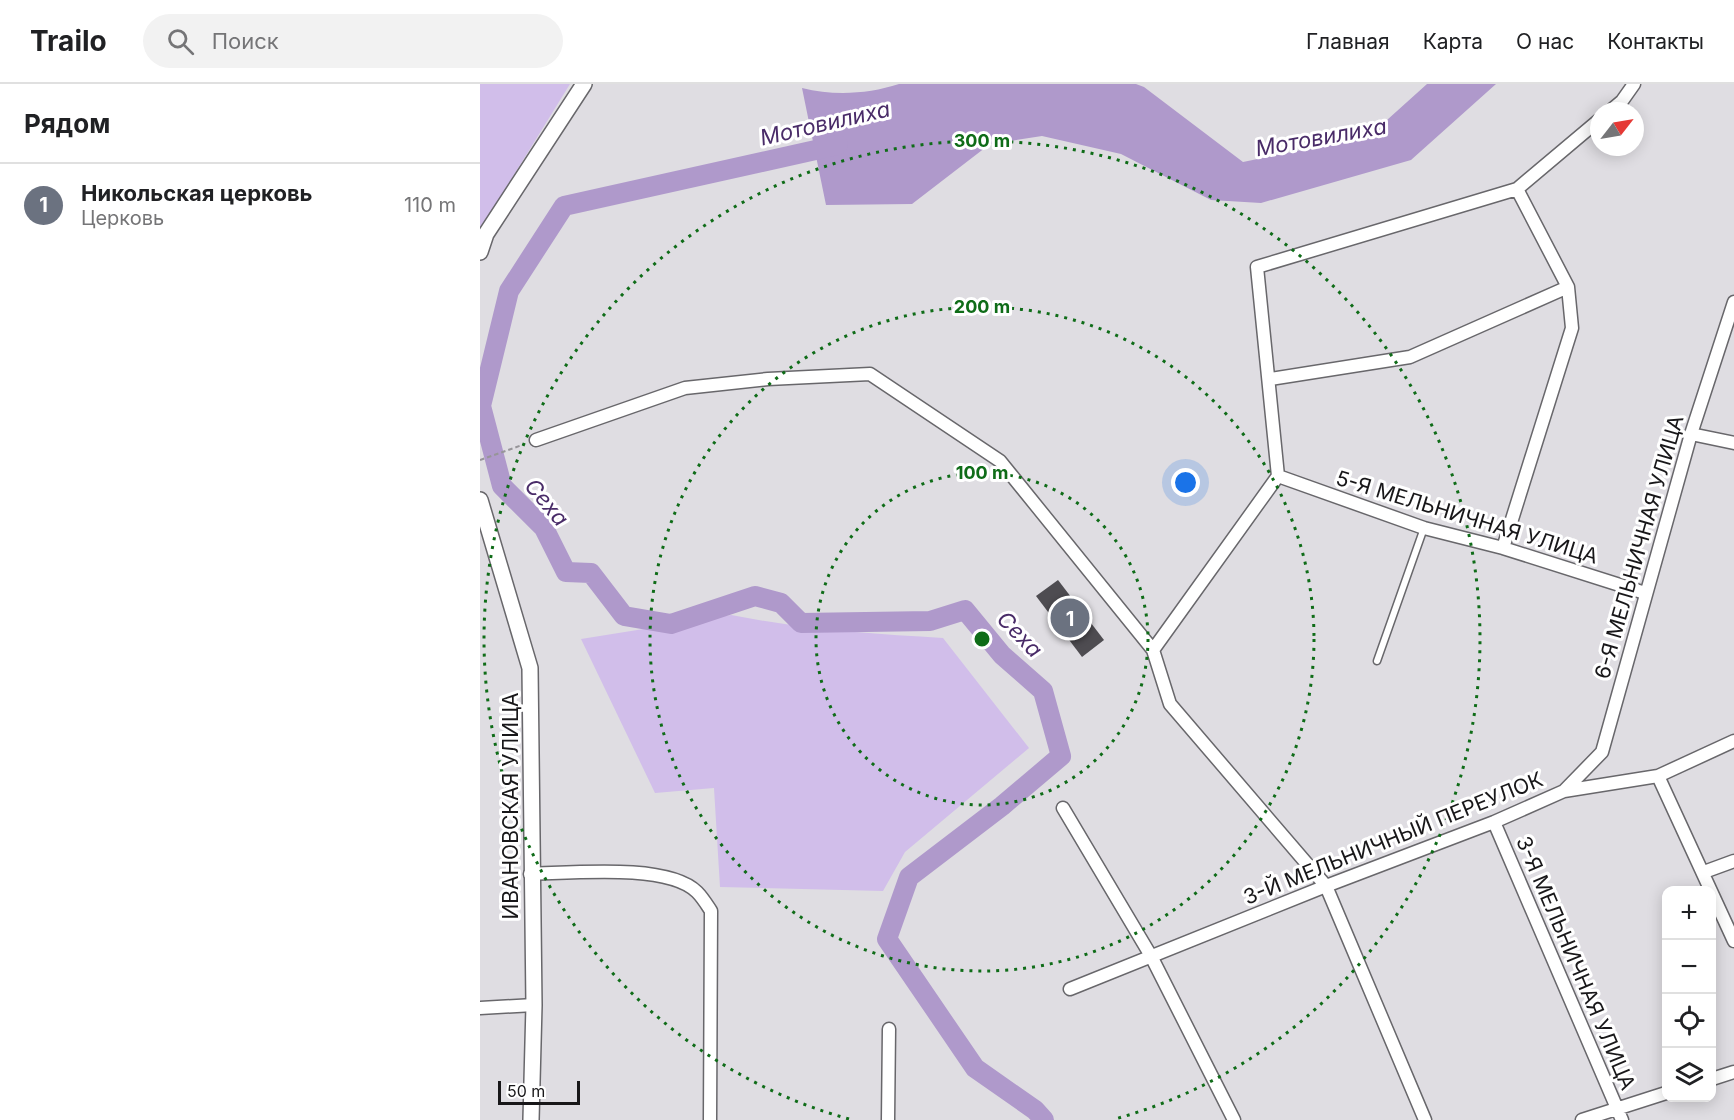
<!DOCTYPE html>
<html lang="ru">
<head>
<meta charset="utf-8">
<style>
	body { margin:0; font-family:Inter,sans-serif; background:#f2f2f2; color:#202124 }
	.controls { position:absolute; right:18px; bottom:18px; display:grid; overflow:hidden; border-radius:12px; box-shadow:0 3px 15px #0003 }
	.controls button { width:54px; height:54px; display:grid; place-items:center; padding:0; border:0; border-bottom:2px solid #e0e0e0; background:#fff; color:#202124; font:30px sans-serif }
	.compass { position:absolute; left:1110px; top:18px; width:54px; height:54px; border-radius:50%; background:#fff; box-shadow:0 3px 15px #0003; rotate:59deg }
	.scale { position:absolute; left:18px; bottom:15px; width:82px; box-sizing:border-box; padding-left:6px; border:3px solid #181719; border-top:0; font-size:16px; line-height:21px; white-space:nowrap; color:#181719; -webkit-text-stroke:4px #fff; paint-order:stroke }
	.you { position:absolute; left:706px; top:399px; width:21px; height:21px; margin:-15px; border:4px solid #fff; border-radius:50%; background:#1a73e8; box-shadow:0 0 0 9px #1a73e833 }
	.badge { display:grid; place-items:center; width:39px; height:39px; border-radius:50%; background:#7c3aed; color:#fff; font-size:20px; font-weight:700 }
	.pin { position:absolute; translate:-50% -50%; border:3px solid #fff; box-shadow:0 2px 6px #0006 }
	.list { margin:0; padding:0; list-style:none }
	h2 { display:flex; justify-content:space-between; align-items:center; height:78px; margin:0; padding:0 24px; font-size:26px }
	h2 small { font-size:20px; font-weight:400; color:#757577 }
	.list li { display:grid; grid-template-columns:39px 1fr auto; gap:18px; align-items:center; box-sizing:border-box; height:84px; padding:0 24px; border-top:2px solid #e0e0e0 }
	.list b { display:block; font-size:22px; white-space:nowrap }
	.list p { margin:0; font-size:20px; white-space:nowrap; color:#757577 }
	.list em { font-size:20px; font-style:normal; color:#757577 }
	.icon { flex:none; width:33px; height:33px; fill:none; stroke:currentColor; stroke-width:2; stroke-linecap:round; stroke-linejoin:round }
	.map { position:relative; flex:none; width:1254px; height:1036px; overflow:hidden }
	header { display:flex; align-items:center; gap:36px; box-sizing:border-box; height:84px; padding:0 30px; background:#fff; border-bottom:2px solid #e0e0e0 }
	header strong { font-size:28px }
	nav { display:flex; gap:33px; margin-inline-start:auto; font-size:21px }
	.search { width:420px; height:54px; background:#f2f2f2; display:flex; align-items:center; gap:15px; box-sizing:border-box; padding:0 21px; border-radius:33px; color:#757577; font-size:22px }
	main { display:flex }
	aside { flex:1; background:#fff }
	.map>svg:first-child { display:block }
</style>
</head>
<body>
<header>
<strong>Trailo</strong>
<div class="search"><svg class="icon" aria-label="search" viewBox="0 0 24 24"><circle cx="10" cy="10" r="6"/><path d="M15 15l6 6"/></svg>Поиск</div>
<nav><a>Главная</a><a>Карта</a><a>О нас</a><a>Контакты</a></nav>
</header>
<main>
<aside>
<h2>Рядом<small></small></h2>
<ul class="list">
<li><span class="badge" style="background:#6b7280">1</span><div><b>Никольская церковь</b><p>Церковь</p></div><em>110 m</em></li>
</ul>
</aside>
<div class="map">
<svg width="1254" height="1036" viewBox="0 0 1254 1036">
	<rect width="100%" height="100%" fill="#dfdde2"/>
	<!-- green -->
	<path fill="#d1beea" d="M0 0H90L0 146Z
		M251 531C322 545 392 550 463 554L549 664 425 768 403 807 240 803 234 704 175 709 101 555Z"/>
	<!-- water -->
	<path fill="#af99cb" d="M419 0H656L664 3 763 78 840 62 907 36 947 0H1016L931 76 781 119 731 116 641 70 562 52 510 60 432 120 346 121 322 4C354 12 388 10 419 0Z"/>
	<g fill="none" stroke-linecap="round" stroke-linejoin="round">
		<!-- river -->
		<path stroke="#af99cb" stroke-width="20" d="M358 61 84 122 29 207 1 322 22 402 64 444 86 488 111 489 144 532 191 540 275 512 301 519 321 539 450 537 485 526 522 571 563 607 581 672 522 722 429 793 407 855 495 984 555 1026 564 1036"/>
	</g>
	<!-- building -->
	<path fill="#4e4c51" d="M578 496 624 556 602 573 556 512Z"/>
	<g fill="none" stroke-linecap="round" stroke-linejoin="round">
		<defs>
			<path id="service" d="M897 577 944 444"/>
			<path id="minor" d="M1130 27 1142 17 1154 0
				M790 295 930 273 1088 203
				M1211 350 1254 359
				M56 356 205 304 288 295 390 290 520 377 673 566 690 620 846 802 945 1036
				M798 392 777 183 1037 105 1119 36
				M798 392 944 444 1023 464 1165 509
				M1023 464 1092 244 1088 203 1037 105
				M673 566 798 392
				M1178 692 1254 857
				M1084 707 1122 668 1211 350 1254 218
				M583 724 671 872 754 1036
				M1014 738 1142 1036
				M1224 788 1254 777
				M50 790C91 789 188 779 217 808 223 814 227 821 231 827L230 1036
				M590 905 846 802 1014 738 1084 707 1178 692 1254 657
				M0 924 54 921
				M1232 995 1254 988
				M408 1036 409 945
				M1102 1036 1186 1009"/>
			<path id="tertiary" d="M0 168 6 150 104 0
				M0 416 50 584 54 921 51 1036"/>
		</defs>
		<!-- service casing -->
		<use href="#service" stroke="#68676b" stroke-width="9"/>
		<!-- minor casing -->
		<use href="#minor" stroke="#68676b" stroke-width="15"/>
		<!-- tertiary casing -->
		<use href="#tertiary" stroke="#68676b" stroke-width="18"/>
		<!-- path -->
		<path stroke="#979599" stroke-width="2" stroke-dasharray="4.5 3" stroke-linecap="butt" d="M0 376 45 360"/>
		<!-- service -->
		<use href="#service" stroke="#fff" stroke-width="6"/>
		<!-- minor -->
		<use href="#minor" stroke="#fff" stroke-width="12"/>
		<!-- tertiary -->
		<use href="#tertiary" stroke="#fff" stroke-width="15"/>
	</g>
	<!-- distance rings -->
	<g fill="none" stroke="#0f6c18" stroke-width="3" stroke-dasharray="3 6">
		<circle cx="502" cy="555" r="166"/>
		<circle cx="502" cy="555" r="332"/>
		<path d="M369 1035A498 498 0 1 1 635 1035"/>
	</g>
	<g text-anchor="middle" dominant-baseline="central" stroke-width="6" stroke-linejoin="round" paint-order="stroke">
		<!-- street labels -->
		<g font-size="21" fill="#181719" stroke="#fff">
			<text transform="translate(987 433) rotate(17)">5-Я МЕЛЬНИЧНАЯ УЛИЦА</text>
			<text transform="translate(1159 463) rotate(-74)">6-Я МЕЛЬНИЧНАЯ УЛИЦА</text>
			<text transform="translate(30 722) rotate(-90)">ИВАНОВСКАЯ УЛИЦА</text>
			<text transform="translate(913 754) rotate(-22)">3-Й МЕЛЬНИЧНЫЙ ПЕРЕУЛОК</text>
			<text transform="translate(1096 879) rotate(67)">3-Я МЕЛЬНИЧНАЯ УЛИЦА</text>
		</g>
		<!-- water labels -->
		<g font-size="22" font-style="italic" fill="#492b68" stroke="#fff">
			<text transform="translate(345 39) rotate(-13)">Мотовилиха</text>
			<text transform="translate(841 53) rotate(-10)">Мотовилиха</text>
			<text transform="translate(67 418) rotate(50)">Сеха</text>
			<text transform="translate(540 550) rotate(46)">Сеха</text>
		</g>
	</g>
	<circle cx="502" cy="555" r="9" fill="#0f6c18" stroke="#fff" stroke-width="3"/>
	<g font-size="18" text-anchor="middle" font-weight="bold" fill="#0f6c18" stroke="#fff" stroke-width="6" stroke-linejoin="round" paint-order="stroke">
		<text x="502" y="63">300 m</text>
		<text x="502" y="229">200 m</text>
		<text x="502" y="395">100 m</text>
	</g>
</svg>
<div class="controls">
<button>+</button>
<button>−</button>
<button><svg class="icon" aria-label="locate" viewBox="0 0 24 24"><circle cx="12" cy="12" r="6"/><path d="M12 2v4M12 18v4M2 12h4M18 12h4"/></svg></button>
<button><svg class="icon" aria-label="layers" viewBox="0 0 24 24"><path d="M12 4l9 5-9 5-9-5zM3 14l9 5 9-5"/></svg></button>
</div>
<svg class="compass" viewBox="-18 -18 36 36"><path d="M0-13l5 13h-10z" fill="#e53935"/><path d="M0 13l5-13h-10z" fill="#757577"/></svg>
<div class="scale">50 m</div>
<div class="you"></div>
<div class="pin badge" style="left:590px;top:534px;background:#6b7280">1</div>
</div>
</main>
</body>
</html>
